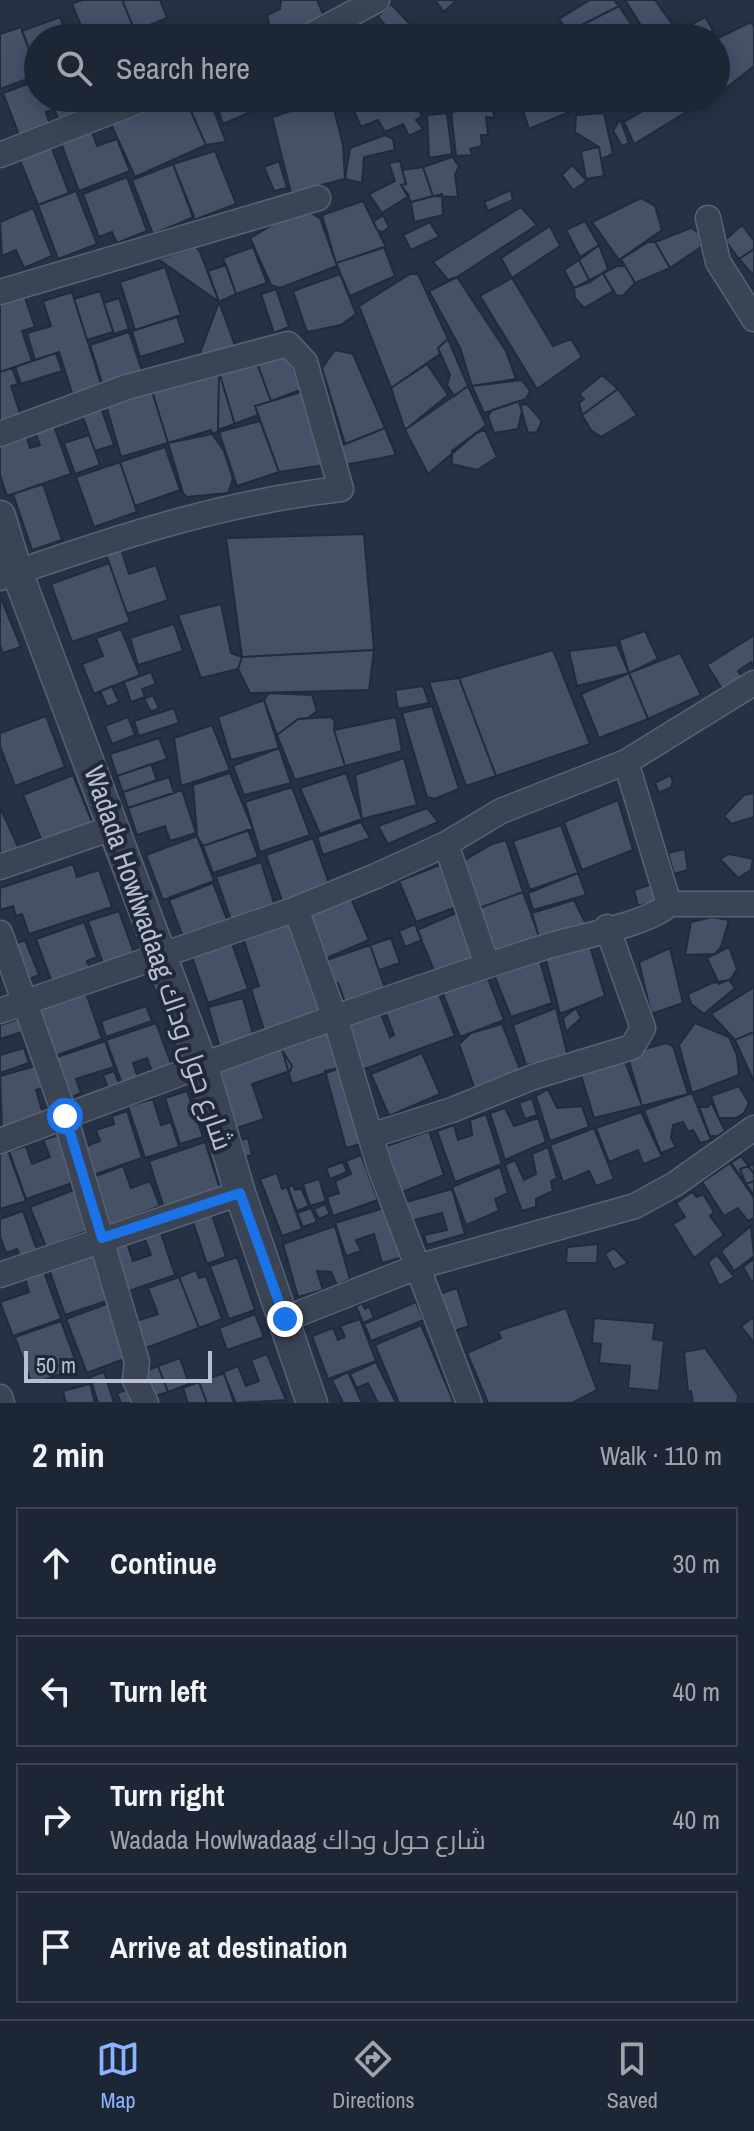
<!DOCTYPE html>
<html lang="en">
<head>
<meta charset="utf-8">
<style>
	body { margin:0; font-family:"Archivo Narrow",Cairo,sans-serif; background:#252e3c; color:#f1f3f6 }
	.scale { position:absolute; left:24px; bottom:20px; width:188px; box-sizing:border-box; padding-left:8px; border:4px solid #b8bfce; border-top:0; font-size:22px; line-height:28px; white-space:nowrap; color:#b8bfce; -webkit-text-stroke:6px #1f293a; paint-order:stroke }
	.stop { position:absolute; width:24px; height:24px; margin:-18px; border:6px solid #1a73e8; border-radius:50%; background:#fff }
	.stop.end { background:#1a73e8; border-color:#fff; box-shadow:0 2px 8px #0008 }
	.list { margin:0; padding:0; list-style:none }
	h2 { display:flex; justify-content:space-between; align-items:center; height:104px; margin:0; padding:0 32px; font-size:34px }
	h2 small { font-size:26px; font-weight:400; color:#a0a5ac }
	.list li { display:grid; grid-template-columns:52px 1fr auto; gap:24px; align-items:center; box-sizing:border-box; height:112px; margin:0 16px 16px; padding:0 16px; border:2px solid #3a434f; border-radius:0px }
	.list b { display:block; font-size:30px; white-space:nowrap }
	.list p { margin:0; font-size:26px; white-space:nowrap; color:#a0a5ac }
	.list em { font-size:26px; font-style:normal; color:#a0a5ac }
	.icon { flex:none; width:44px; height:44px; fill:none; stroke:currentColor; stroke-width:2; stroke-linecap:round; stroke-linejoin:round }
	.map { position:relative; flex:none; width:754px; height:1403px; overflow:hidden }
	.search { position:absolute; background:#1c2634; box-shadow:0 4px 20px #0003; left:24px; right:24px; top:24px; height:88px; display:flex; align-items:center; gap:20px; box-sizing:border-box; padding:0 28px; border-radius:44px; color:#a0a5ac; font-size:30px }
	.sheet { height:616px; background:#1c2634 }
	nav { display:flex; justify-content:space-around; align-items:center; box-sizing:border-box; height:112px; border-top:2px solid #3a434f; background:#1c2634; font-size:22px; color:#a0a5ac }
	nav a { display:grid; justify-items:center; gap:4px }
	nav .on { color:#8bb3ff }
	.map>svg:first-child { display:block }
</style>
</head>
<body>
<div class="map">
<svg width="754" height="1403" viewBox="0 0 754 1403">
	<rect width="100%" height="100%" fill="#253245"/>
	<!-- building -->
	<path fill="#445167" stroke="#212b3c" stroke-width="2" d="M82 0H122L135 31 117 38H86L72 4Z
		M122 0H160L167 18 135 31Z
		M281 0H317L326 21 278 38 270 29 267 15 280 9Z
		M435 0H457L444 12Z
		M590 0H614L619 6 568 32 559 19Z
		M625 0H655L675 28 665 38H649Z
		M391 4 421 36 420 38H381L388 29 378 16Z
		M619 6 640 38H576L574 29Z
		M60 17 68 38H38V73L22 31Z
		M705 17 713 30 699 38H689L683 29Z
		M751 22 754 27V66L720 93 716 89V39Z
		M21 27 38 75 0 89V34Z
		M170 28 174 38H152L151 36Z
		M30 83 38 98H50L54 109 46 112 51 128 21 140 3 93Z
		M50 98H98L100 103 58 119Z
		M164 98H185L206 145 135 177 110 122Z
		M185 98H209L226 142 206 145Z
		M214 98H262L264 106 223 124Z
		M270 98H304L273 107Z
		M331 98 343 145 345 179 291 193 272 117Z
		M336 98H375L340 107Z
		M380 98H414L422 116 416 120 423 129 409 136 403 124 385 132 378 120 361 127 354 111Z
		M470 98H506V101L472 103Z
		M535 98H571L574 110 529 129 521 104Z
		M575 98H610L611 100 589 103 591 109 577 112Z
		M614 98H640L642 104 617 109Z
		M665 98 706 100 634 144 624 122Z
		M493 105 494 118 486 117 488 135H481L482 146 470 149 472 155 456 156 451 112Z
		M447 113 452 154 429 158 427 115Z
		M604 113 613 154 601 159 599 147 575 132 576 115Z
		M620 119 629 143 622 146 613 131Z
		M91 129 97 146 117 139 130 171 79 191 60 140Z
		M385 135 393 139 395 150 364 157 362 183 345 179 350 148Z
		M49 141 69 193 38 205 17 153Z
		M599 147 604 176 586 179 581 151Z
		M215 151 236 204 194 220 173 164Z
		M452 157 459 166 455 175 458 197 433 196 423 167Z
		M279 161 287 188 274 191 264 167Z
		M400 161 406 184 401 185 409 196 382 213 369 194 395 181 389 163Z
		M173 164 194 217 153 234 132 180Z
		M572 165 587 181 573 190 562 175Z
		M423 167 433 196 411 202 401 185 406 184 402 170Z
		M127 177 147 231 117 243 112 232 99 237 83 194Z
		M511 190 513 200 488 211 484 202Z
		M76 191 97 244 58 259 38 205Z
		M442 194 443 215 414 222 411 202Z
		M641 198 655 206 662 230 619 260 592 222Z
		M363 201 386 247 336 263 322 215Z
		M521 207 537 225 457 277 448 280 433 262Z
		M33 208 52 256 24 268 16 250 2 256 0 222Z
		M311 213 320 218 337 266 280 288 271 285 250 238 287 216Z
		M383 215 389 227 383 232 378 231 373 222Z
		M585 221 599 245 580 257 566 230Z
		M430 222 439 237 411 250 403 235Z
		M742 225 754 241V249L739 259 725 240Z
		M550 226 560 246 512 278 501 258Z
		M691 228 699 233 701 247 670 268 655 242Z
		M648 242H655L670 268 635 283 621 259Z
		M599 245 608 269 590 282 579 260Z
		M196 247 200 252 219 302 158 259Z
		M253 247 267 283 236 294 223 258Z
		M384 247 395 276 350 296 336 263Z
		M754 249V276L739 259Z
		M579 260 590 282 574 288 564 270Z
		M226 265 236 294 219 302 208 271Z
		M617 266H625L635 283 623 296 616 295 603 273Z
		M165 267 181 315 135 330 120 282Z
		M603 273 613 291 584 308 575 298 574 288Z
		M340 274 356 314 341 325 307 332 293 291Z
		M410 274H418L448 339 438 348 440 354 391 388 359 306Z
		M457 277 506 351 516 379 472 386 460 348 429 291Z
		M512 278 553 346 571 339 582 357 537 389 480 296Z
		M276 289 289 327 274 333 261 294Z
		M100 291 113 332 87 340 74 299Z
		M23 292 35 327 22 331 32 361 0 372V300Z
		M72 292 103 390 74 399 59 352 35 360 27 333 51 326 43 301Z
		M119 298 129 329 114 334 104 303Z
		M219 302 237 351 196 364Z
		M177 317 186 343 140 357 132 331Z
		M129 332 142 371 104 389 90 345Z
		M448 339 468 386 454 396 447 385 450 375 438 348Z
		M335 350 353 354 385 428 345 444 322 368Z
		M56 353 62 371 21 384 15 367Z
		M286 353 303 389 271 401 257 363Z
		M257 363 271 401 255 406 258 415 218 430 219 372Z
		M427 364 448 395 405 430 391 388Z
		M12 368 18 384 11 386 23 422 0 430V372Z
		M219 372 235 425 212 434 211 430 168 443 152 391Z
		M602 375 618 389 582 415 579 403 584 399 579 394Z
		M522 380 530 391 526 399 484 413 472 386Z
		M468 386 486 425 428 474 405 430Z
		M618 389 637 415 601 437 591 430 582 415Z
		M152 391 168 443 121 457 106 405Z
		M301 392 325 465 279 472 255 406Z
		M519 401 522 411 518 429 494 433 488 416 492 410Z
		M527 404 542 421 537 432 528 433 520 405Z
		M101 408 114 445 95 451 82 414Z
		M260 421 279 472 237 486 219 432Z
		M54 426 71 474 7 496 0 475V444L26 435 30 448 40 445 35 432Z
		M385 428 396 455 345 465 338 447Z
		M485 430 497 457 477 470 452 464V451L476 433Z
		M212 434 224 451 233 479 228 493 187 497 183 493 168 443Z
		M89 435 100 465 75 474 64 443Z
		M165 447 180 490 135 506 120 462Z
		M120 462 137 512 94 527 76 477Z
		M43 484 62 540 32 550 13 494Z
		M364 534 374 650 242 657 226 538Z
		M121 549 129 574 156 565 168 600 127 614 106 554Z
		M109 563 130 622 72 642 51 584Z
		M0 596 21 647 3 653 0 645Z
		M221 604 231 653 242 657 238 669 201 678 178 615Z
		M174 624 183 651 138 665 130 638Z
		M121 629 140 675 94 694 82 664 103 656 96 638Z
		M645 631 658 659 629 673 619 640Z
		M754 635V666L751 662 738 671 746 682 726 695 707 665Z
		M617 645 629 673 577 686 569 651Z
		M374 650 369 690 250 693 238 669 242 657Z
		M553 650 590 744 496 776 459 678Z
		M680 653 701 695 648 719 629 673Z
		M151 672 156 684 142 689 145 697 131 702 124 682Z
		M629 673 648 719 599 738 581 694Z
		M459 678 496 776 466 786 429 682Z
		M112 686 119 702 107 707 100 691Z
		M423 686 429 703 398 709 395 690Z
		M269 693 312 695 317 711 308 718 298 719 277 735 264 700Z
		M153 695 159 708 151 712 144 699Z
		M264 700 279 748 231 760 218 717Z
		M432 706 459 789 434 799 427 797 402 713Z
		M174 708 179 723 139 736 134 721Z
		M46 716 65 767 15 786 0 746V733Z
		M128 717 135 735 112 744 105 726Z
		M331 717 335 721 334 730 345 766 295 780 277 735 298 719Z
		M396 717 402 751 345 766 334 730Z
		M212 725 230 770 181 786 174 738Z
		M159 738 167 759 117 776 110 754Z
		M279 748 291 783 244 795 233 766Z
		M404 758 417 805 362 819 355 775Z
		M151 764 157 780 123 792 117 776Z
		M230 773 253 829 203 846 197 836 193 785Z
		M346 773 362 819 320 834 300 788Z
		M73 775 95 829 45 849 23 795Z
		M670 775 673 781 671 787 659 793 655 783Z
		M169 777 174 793 128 808 123 792Z
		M292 787 310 835 260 852 245 802Z
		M182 790 196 833 170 841 165 826 137 835 128 808Z
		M754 793V817L731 824 724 816 744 795Z
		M618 800 633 850 582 870 564 822Z
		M0 807 19 849 0 857Z
		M427 808 438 822 388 844 378 826Z
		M361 822 370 838 323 855 317 837Z
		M561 825 578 873 530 890 513 841Z
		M248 830 258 857 213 873 203 846Z
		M197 836 214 881 163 900 146 855Z
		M313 838 330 886 283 903 266 855Z
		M506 840 523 892 474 910 458 864 492 844Z
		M685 849 688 870 674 874 668 853Z
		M729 854 753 859 751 870 738 878 720 859Z
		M261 862 276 909 232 923 216 877Z
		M445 863 462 905 416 922 399 881Z
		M73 864 77 877 99 870 112 907 29 934 22 914 16 916 13 906 0 910V888Z
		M578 873 586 895 533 910 528 893Z
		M213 883 229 925 185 942 169 900Z
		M655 883 664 899 638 906 634 890Z
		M523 892 540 939 487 954 474 910Z
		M350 896 369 940 322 960 303 915Z
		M574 900 588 928 541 944 532 913Z
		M463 910 482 956 436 975 417 930Z
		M119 911 135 956 104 966 88 921Z
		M712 917 729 920 721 947 715 954 685 955 691 922Z
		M295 921 326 1012 265 1033 251 989 259 986 243 938Z
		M84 922 97 957 87 961 92 975 54 988 36 939Z
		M415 924 422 940 405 947 399 931Z
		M391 938 400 963 379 970 370 945Z
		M25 940 39 975 24 981 10 946Z
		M588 940 605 996 560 1014 545 956Z
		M231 941 248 989 208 1003 191 954Z
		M370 945 387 994 347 1008 338 983 327 987 318 963Z
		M729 947 737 969 731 979 719 984 707 958Z
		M670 948 683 1003 651 1014 639 962Z
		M538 954 552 1003 511 1017 491 967Z
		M485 971 504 1020 460 1037 442 991Z
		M729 980 735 988 704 1014 691 1004 688 994 712 983Z
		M754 987V1032L735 1040 711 1014Z
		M437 989 455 1036 359 1071 341 1023 379 1009 390 1037 394 1035 384 1008Z
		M85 990 102 1039 52 1057 34 1008Z
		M243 998 254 1038 220 1048 208 1007Z
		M146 1006 152 1021 106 1037 101 1021Z
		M556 1008 568 1057 526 1065 513 1025Z
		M576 1008 581 1018 566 1032 563 1018Z
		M21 1018 25 1031 0 1039V1025Z
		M156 1023 173 1069 154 1076 147 1058 133 1063 140 1084 124 1089 106 1040Z
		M695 1023 729 1037 737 1055 739 1075 692 1093 679 1045Z
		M334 1024 347 1066 292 1084 280 1042Z
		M502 1024 521 1072 475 1090 459 1044 471 1033Z
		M754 1032V1082L735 1040Z
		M105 1041 114 1067 76 1079 81 1093 74 1096 76 1101 66 1105 51 1059Z
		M666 1043 673 1046 688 1094 642 1106 627 1054Z
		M280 1047 292 1066 290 1071 252 1084 264 1119 237 1128 219 1069Z
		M24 1048 29 1063 0 1073V1055Z
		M422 1053 440 1094 389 1116 371 1074Z
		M624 1059 642 1106 594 1118 580 1072Z
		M39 1065 45 1087 36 1090 44 1117 2 1129 0 1076Z
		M347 1066 368 1142 346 1148 325 1071Z
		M114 1071 120 1086 109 1090 103 1075Z
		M739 1086 749 1103 744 1113 736 1118H719L711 1096Z
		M548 1089 557 1108 582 1106 589 1127 550 1141 536 1096Z
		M187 1091 203 1137 180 1144 165 1098Z
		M692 1093 711 1140 700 1143 693 1130 688 1132 683 1122 673 1125 671 1138 676 1147 661 1153 644 1110Z
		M532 1098 537 1115 525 1119 519 1103Z
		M153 1099 161 1125 171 1122 179 1147 145 1158 128 1106Z
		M711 1102 725 1131 718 1136H710L699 1107H708Z
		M505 1108 514 1126 538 1118 546 1142 505 1160 490 1113Z
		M127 1111 142 1158 93 1175 84 1147 100 1141 96 1130 114 1124 112 1116Z
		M641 1112 662 1157 643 1164 638 1150 609 1162 596 1128Z
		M486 1114 502 1164 455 1182 437 1131 454 1125 458 1140 472 1135 470 1120Z
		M594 1128 614 1179 596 1186 589 1171 563 1182 550 1145Z
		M429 1131 444 1175 400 1193 384 1147Z
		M65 1133 81 1180 26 1199 9 1151 26 1146 32 1164 50 1157 43 1140Z
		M248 1138 252 1155 245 1157 241 1140Z
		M205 1142 220 1189 164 1208 149 1161Z
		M548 1147 557 1178 551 1181 553 1191 536 1199V1207L522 1211 505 1165 515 1160 524 1180 536 1174 532 1154Z
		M8 1151 26 1201 0 1209V1154Z
		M361 1155 378 1200 333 1216 327 1197 339 1193 335 1181 351 1174 346 1161Z
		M741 1156 754 1174V1195L731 1163Z
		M343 1162 347 1172 330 1179 326 1168Z
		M730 1163 754 1198V1218L748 1221 738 1208 724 1216 702 1182Z
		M754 1164V1181L746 1184 740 1169Z
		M123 1166 131 1188 150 1181 160 1206 106 1227 88 1179Z
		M500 1167 508 1193 495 1199 499 1211 466 1225 452 1187Z
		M277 1173 282 1189 287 1187 302 1229 282 1236 260 1179Z
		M319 1179 326 1201 310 1206 303 1184Z
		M293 1185 295 1190 301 1188 309 1206 297 1211 288 1187Z
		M76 1189 92 1229 46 1247 30 1207Z
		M452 1189 465 1234 427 1245 424 1235 447 1230 442 1213 407 1222 399 1204Z
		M692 1192 697 1197 703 1194 714 1212 710 1216 724 1235 694 1258 673 1224 685 1217 676 1203Z
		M325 1204 330 1214 319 1219 314 1209Z
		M387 1207 404 1257 382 1263 374 1234 356 1240 361 1251 346 1256 335 1223Z
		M311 1208 317 1222 303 1227 297 1213Z
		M210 1209 226 1257 207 1264 191 1216Z
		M23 1211 38 1253 21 1259 17 1249 6 1253 0 1236V1219Z
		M335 1226 350 1279 337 1285 331 1272 317 1271 323 1290 298 1297 283 1244Z
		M751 1226 754 1256 734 1271 721 1251Z
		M159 1227 175 1275 126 1292 110 1245 126 1240 133 1261 151 1255 142 1232Z
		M598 1244 597 1263H566L567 1247Z
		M614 1248 628 1263 614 1270 605 1254Z
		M94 1254 109 1300 65 1315 49 1269Z
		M717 1255 734 1277 719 1286 708 1262Z
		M237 1257 255 1310 229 1319 210 1266Z
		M754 1259V1280L751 1281 743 1267Z
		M196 1270 199 1278 206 1276 222 1319 199 1328 179 1277Z
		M44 1272 61 1319 13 1336 0 1302 29 1292 25 1279Z
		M179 1277 199 1328 146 1348 136 1321 158 1314 148 1288Z
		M457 1288 469 1326 451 1332 439 1294Z
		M112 1302 132 1356 87 1373 66 1319Z
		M416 1302 424 1320 371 1341 364 1324Z
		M362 1303 365 1309 369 1306 374 1318 363 1323 356 1306Z
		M566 1308 597 1390 572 1403H488L467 1353 501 1338 498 1331Z
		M255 1314 264 1337 227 1350 219 1328Z
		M754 1317V1343L741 1326Z
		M594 1318 655 1323 653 1339 664 1341 659 1391 628 1388 630 1366 599 1363 601 1344 592 1343Z
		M360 1319 376 1361 328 1379 312 1336 333 1328 338 1340 345 1337 340 1326Z
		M61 1321 78 1368 32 1384 15 1337Z
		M421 1325 454 1403H399L375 1345Z
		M705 1348 738 1395 737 1403H693L691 1391 688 1392 684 1352Z
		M267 1354 286 1400 236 1403 223 1372 238 1366 246 1386 259 1381 251 1360Z
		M180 1358 189 1384 168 1392 158 1366Z
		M376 1362 396 1403H378L368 1383 357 1388 350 1374Z
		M158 1366 168 1392 146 1399 137 1375Z
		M104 1372 114 1403H98L90 1377Z
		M348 1372 362 1403H343L332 1380Z
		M224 1373 234 1403H207L199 1382Z
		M199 1382 207 1403H188L183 1388Z
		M90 1384 95 1403H66L63 1391Z
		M135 1387 141 1403H121L117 1393Z"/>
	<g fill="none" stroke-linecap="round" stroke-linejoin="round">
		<defs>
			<path id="minor" d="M306 38 377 0
				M0 155 146 98
				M708 218 718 262 754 319
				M0 292 318 198
				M0 434 127 387 288 344 305 362 341 489C223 502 112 539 0 578
				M626 762 669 904
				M446 844 487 965
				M0 867 115 827
				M293 910 300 920 337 1024 379 1165 469 1403
				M0 933 65 1116 137 1362 135 1380 146 1403
				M0 1011 293 910 376 876 446 844 501 811 626 762 754 683
				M370 1136 452 1110 533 1077 632 1047 643 1028 607 927
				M0 1141C180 1073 361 1005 545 947 574 938 652 923 669 904H754
				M0 1275 240 1193
				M285 1319 417 1267 635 1206 675 1184 754 1128
				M0 1397 2 1403"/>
			<path id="tertiary" d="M0 516 17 572 202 1064 240 1193 312 1403"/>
		</defs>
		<!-- minor casing -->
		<use href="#minor" stroke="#596272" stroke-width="27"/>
		<!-- tertiary casing -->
		<use href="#tertiary" stroke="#596272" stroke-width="33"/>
		<!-- minor -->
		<use href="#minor" stroke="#3a4454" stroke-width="24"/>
		<!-- tertiary -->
		<use href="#tertiary" stroke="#3a4454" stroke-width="30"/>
	</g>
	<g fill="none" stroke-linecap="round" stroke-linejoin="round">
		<!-- route -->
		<path stroke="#1a73e8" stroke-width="10" d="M65 1116 102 1238 240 1193 285 1319"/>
	</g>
	<g text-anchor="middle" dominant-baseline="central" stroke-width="8" stroke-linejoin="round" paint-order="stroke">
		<!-- street labels -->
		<g font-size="28" fill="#b8bfce" stroke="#1f293a">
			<text transform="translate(159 958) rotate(71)">Wadada Howlwadaag شارع حول وداك</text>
		</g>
	</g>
</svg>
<div class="scale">50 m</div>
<div class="stop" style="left:65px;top:1116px"></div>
<div class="stop end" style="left:285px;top:1319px"></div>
<div class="search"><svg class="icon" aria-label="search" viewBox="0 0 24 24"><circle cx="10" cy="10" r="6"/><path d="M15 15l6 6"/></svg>Search here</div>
</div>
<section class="sheet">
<h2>2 min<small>Walk · 110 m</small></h2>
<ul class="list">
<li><svg class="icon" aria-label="ahead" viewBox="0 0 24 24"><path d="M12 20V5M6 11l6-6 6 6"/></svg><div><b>Continue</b></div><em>30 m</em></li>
<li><svg class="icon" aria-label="left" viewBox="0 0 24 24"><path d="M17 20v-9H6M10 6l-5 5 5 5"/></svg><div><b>Turn left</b></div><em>40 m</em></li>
<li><svg class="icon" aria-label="right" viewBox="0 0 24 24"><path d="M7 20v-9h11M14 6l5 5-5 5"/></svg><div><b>Turn right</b><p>Wadada Howlwadaag شارع حول وداك</p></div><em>40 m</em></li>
<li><svg class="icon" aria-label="arrive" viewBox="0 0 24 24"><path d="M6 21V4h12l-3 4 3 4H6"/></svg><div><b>Arrive at destination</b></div></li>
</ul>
</section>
<nav>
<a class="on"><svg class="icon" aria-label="map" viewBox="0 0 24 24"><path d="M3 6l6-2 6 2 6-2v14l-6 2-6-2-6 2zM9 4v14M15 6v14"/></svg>Map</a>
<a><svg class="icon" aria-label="directions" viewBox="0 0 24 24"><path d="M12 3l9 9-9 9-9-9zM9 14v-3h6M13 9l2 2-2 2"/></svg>Directions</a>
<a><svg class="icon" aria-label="saved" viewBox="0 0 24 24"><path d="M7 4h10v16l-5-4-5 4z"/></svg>Saved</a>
</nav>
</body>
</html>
